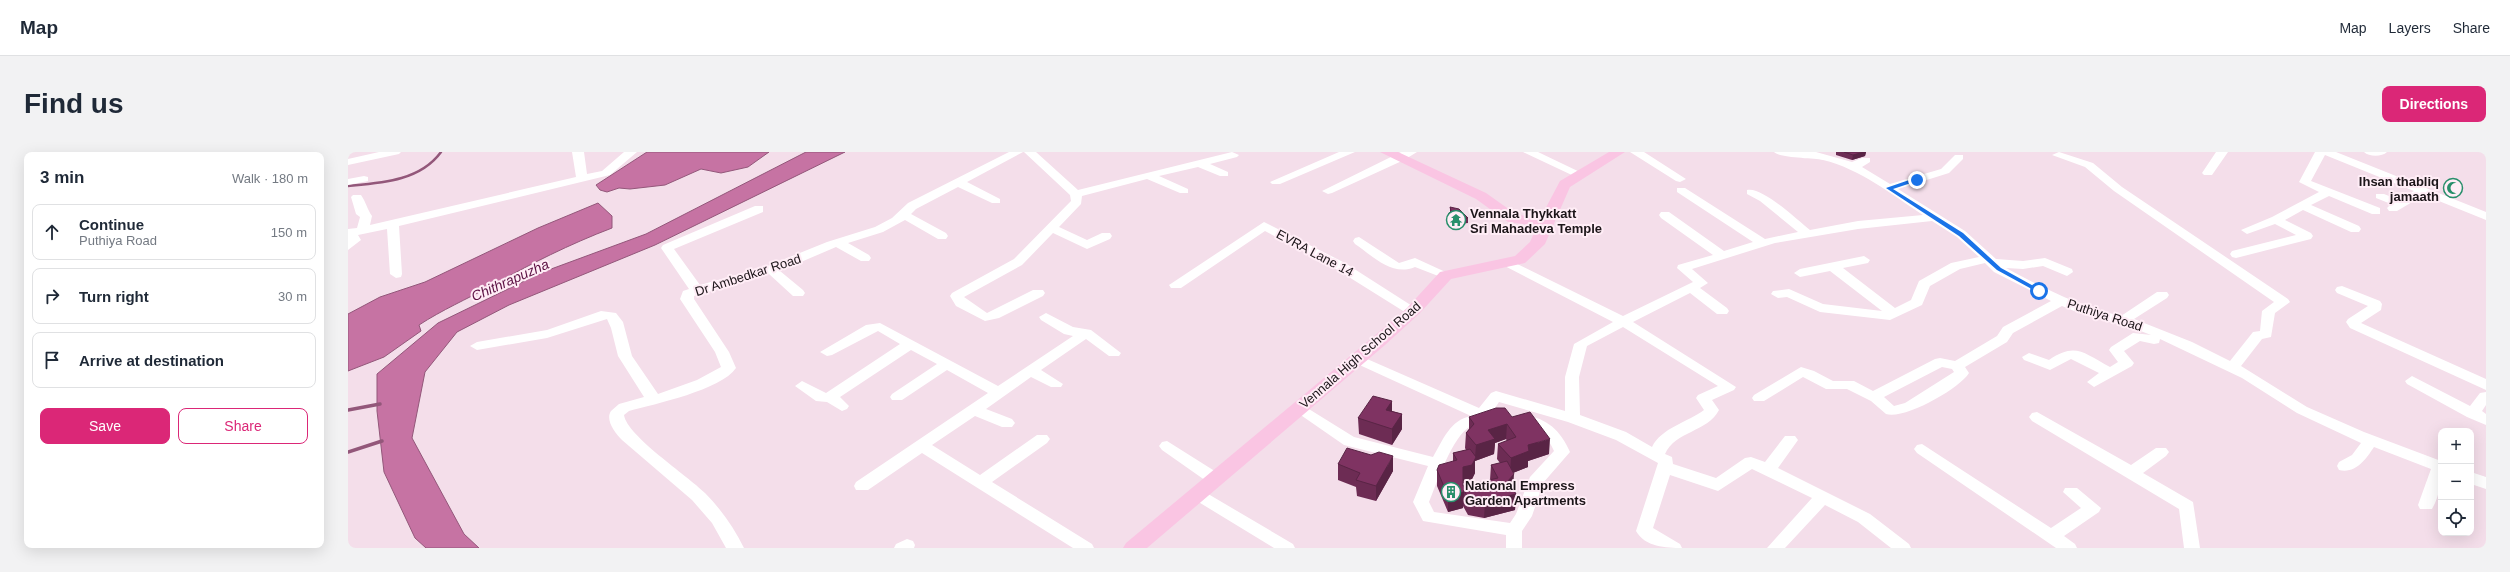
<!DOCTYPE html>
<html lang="en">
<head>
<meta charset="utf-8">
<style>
	body { margin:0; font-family:Arial,sans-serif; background:#f2f2f3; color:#1f2937 }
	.controls { position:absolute; right:12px; bottom:12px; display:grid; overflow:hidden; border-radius:8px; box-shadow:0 4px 16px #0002 }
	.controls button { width:36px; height:36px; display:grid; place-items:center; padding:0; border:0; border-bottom:1px solid #e0e1e3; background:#fff; color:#1f2937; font:20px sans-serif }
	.stop { position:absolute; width:12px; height:12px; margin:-9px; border:3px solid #1a73e8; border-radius:50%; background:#fff }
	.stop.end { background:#1a73e8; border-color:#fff; box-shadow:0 1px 4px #0008 }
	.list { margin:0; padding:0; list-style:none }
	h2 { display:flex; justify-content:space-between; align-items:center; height:52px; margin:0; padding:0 16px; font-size:17px }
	h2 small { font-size:13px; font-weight:400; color:#747a83 }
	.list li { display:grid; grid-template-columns:26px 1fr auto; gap:12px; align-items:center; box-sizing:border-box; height:56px; margin:0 8px 8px; padding:0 8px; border:1px solid #e0e1e3; border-radius:8px }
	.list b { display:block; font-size:15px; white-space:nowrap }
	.list p { margin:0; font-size:13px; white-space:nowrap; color:#747a83 }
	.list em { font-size:13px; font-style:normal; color:#747a83 }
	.actions { display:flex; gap:8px; padding:12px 16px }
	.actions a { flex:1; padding:9px 0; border:1px solid #db2777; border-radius:8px; text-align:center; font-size:14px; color:#db2777 }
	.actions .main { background:#db2777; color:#fff }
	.icon { flex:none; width:22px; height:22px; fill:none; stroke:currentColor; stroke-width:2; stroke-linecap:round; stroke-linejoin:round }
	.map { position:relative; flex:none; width:2138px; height:396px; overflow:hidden; border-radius:8px }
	header { display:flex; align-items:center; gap:24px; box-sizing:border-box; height:56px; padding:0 20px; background:#fff; border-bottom:1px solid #e0e1e3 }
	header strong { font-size:19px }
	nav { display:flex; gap:22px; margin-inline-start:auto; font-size:14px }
	.intro { display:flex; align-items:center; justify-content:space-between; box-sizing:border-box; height:96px; padding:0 24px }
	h1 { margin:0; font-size:28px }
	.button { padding:10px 18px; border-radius:8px; background:#db2777; color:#fff; font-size:14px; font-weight:700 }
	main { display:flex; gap:24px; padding:0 24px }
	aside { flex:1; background:#fff; border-radius:8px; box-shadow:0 4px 16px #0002 }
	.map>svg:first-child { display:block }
</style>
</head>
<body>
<header>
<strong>Map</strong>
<nav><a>Map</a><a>Layers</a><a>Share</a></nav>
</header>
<div class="intro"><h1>Find us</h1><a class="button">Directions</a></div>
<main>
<aside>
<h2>3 min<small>Walk · 180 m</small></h2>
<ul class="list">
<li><svg class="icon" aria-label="ahead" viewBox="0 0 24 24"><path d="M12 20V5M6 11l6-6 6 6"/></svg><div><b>Continue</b><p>Puthiya Road</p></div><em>150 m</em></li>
<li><svg class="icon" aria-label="right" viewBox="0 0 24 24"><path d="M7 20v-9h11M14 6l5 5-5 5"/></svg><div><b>Turn right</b></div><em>30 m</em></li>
<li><svg class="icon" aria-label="arrive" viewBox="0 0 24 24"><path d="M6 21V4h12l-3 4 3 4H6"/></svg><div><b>Arrive at destination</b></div></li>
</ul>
<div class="actions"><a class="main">Save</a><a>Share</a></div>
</aside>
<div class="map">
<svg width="2138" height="396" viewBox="0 0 2138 396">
	<rect width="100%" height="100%" fill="#f4deea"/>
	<!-- water -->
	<path fill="#c673a3" stroke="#93577a" d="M299 0H421L400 15 373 21 353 17 317 33 282 37 271 36 259 40 252 38 248 33Z
		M458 0H497L307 93 161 153 109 180 77 220 64 286 116 382 131 396H78L67 386 36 320 29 259V222L90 171 195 120 298 82Z
		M250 51 264 64V76C222 92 182 112 143 134 119 147 94 158 71 173L73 179 36 205 0 219V162L32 145 77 130 190 76Z"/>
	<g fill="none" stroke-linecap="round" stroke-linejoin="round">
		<!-- stream-far1 -->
		<path stroke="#93577a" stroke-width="2.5" d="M0 34C33 31 72 29 93 0"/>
		<!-- stream -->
		<path stroke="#93577a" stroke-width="3.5" d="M0 258 32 252
			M0 300 34 289"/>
		<!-- minor -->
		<path fill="#fff" fill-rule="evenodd" d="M31 0H53L51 2 0 13V7Z
			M224 0H236L239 22 254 19 276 0H289L262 23 51 74 54 122 53 125 48 126 42 122 39 77 10 83 13 88 0 98V77L9 76 12 65 8 62 3 45 5 43H13C18 50 19 57 24 64L22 73 228 25Z
			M661 0H675L619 30 652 47V51H644L610 35 568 57 563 62 598 81 600 84 598 87H590L557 68 535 80 500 91 521 103 523 106 521 109H513L488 95 432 119 455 138 457 141 455 144H445L421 122 346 144V147L381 200 388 216C373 238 307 252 281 259L276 263C279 284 339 323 357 341 373 357 386 376 396 396H378L364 371 344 348 274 288C267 281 257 268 263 259L271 252 296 245 270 204 263 176 259 167 199 186 129 198 122 194 129 190 199 178 253 159 268 161 275 170 284 204 310 242 349 228 373 215 367 200 332 147 335 139 341 137 313 96 315 93 407 54H415V60L326 97 352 133 417 115 479 90 527 75 544 66 560 51Z
			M676 0H688L730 38 884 0 891 3 889 5 862 12 880 20V24H872L850 15 811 24 840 37V41H832L799 27 734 44 733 52 711 75 739 88 754 81H762L764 84 762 87 739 97 705 81 674 113 616 145 639 161 685 138H695L697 141 695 144 651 166 637 169 608 154 602 144 604 141 666 107 723 49 722 43Z
			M991 0H1007L932 32H924L922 30Z
			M1053 0H1069L1056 8 984 41 980 42 974 39Z
			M1175 0H1190L1238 23 1236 25H1228Z
			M1282 0H1296L1338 27 1332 30 1328 29Z
			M1426 0H1468L1504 10 1514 6H1522V10L1514 15 1542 32 1593 17 1607 3H1615V7L1601 21 1550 37 1617 79 1648 107 1675 109 1697 106 1724 117 1725 120 1719 124 1695 114 1675 117 1658 116C1695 136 1731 154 1773 164L1809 140H1819L1821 143 1819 146 1786 167 1844 190 1882 209 1905 180 1912 179 1914 159 1926 150 1766 39 1737 15 1704 3 1711 0 1745 11 1774 35 1940 147 1942 150 1927 161 1923 185 1914 187 1893 214 1959 255 2016 280 2093 309C2093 326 2093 342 2084 357H2072L2070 353 2083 317 2026 295C2018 307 2008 322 1991 318L1989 314 1991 310 2004 303 2013 291 1949 261 1894 226 1812 187 1811 191 1806 192 1792 189 1776 199 1786 211 1784 214 1746 235 1739 230 1751 221 1723 207 1702 218 1676 208 1674 205 1681 201 1701 208C1728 190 1735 201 1762 215L1770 210 1761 198 1763 195 1785 181 1803 183C1774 171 1743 167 1714 154L1665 181 1659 190 1617 215 1621 221C1611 237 1556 268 1538 262L1523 249 1499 237H1478L1455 225 1416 249H1406L1404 246 1406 243 1453 215 1466 219 1485 229H1506L1525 239 1587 207 1592 206 1607 209 1649 184 1655 175 1703 149 1646 120 1637 111 1612 117 1582 134 1574 153 1542 168 1472 160 1439 145 1430 146 1423 142 1425 139 1441 137 1475 152 1534 159 1482 119 1452 125 1446 121 1452 117 1516 104 1522 108 1520 111 1495 116 1547 156 1563 148 1571 129 1603 111 1631 105 1609 85 1584 69 1510 77 1427 91 1344 117 1360 131 1352 136 1379 156 1381 159 1379 162H1369L1342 141 1285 170 1388 235 1386 238 1364 248 1371 258C1360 280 1327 279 1317 302L1324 305 1325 312 1368 326 1397 306 1403 305 1417 310 1437 284H1447L1450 288 1430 316 1522 362 1561 392 1563 396H1543L1510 370 1477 353 1437 396H1419L1464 346 1404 317 1370 339 1322 323 1305 376 1332 392 1334 396C1318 396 1297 395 1288 379L1310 311 1268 288 1220 270 1151 250 1143 262 1147 266 1144 270C1138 271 1129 271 1123 274 1104 284 1089 331 1081 350L1086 360 1162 371 1168 362 1182 325 1206 299C1198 280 1186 276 1168 271L1165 267 1173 262C1198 266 1212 277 1222 300L1195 331 1184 364 1174 379V396H1158V383L1075 369 1065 350 1080 314 996 293 944 257 946 254H956L1006 285 1085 305C1095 288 1102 268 1123 264L1005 210 1003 207 1010 203 1131 256 1143 241 1148 239 1217 259V225L1226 192 1265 170 1151 111 1153 108H1161L1275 164 1345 130 1329 116 1330 113 1365 103 1313 66 1311 63 1313 60H1321L1376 99 1405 90 1329 40V36H1337L1417 87 1450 80 1412 49 1399 42V38C1414 34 1449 68 1462 78L1510 69 1575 63C1543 42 1512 17 1475 8 1465 6 1431 6 1426 0ZM1275 175 1370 234 1350 243 1348 246 1356 258C1340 270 1313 276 1304 295L1278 280 1232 263 1231 225 1239 194ZM1594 215 1604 217 1606 220 1557 251 1546 254 1536 245Z
			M1868 0H1880L1864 23H1856L1854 21Z
			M1967 0H1988L2138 60V68L2076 43 2049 59H2041L2039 56 2043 52 2028 46V42H2036L2051 48 2066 39 1977 3 1963 29 2032 56V62H2024L1981 44 1963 53 2011 74 2013 77 2011 80H2003L1955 58 1937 68 1963 81 1965 84 1963 87 1888 106 1884 105 1882 102 1884 99 1948 83 1927 72 1899 82 1893 78 1924 65 1971 40 1951 30Z
			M2016 0H2039C2034 5 2021 5 2016 0Z
			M16 24 20 25V29L0 33V27Z
			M916 70 997 111 1072 159 1070 162H1060L988 117 917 79 833 136H823L821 133Z
			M1011 85 1051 111 1067 106 1104 123 1098 127 1067 115C1044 125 1025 104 1007 92L1005 89 1007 86Z
			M1994 134 2032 149 2034 152 2033 158 2013 171 2138 227V238L2002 176 1998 170 2000 167 2020 154 1989 141 1987 138 1989 135Z
			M698 161 725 175 743 178 773 201 771 204H761L738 187 693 218 715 232 713 235H703L683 225 638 257 664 267 667 271 664 275H654L627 264 584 293 632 323 689 283H699L702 287 699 291 644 330 744 392 746 396H725L574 301 520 338H508L506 334 508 330 640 241 599 218 554 248H544L542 245 544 242 589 212 563 198 492 245 501 254 499 257 494 259 479 250 468 249 447 234 454 229 478 241 552 192 530 179 484 203 479 204 472 200 518 173 532 171 650 234 725 184 716 182 693 168 691 165Z
			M2064 224 2122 254 2132 241 2138 240V253L2134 259 2138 262V273L2119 265 2059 232 2057 229Z
			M1689 260 1783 313 1808 296H1818L1821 300 1818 304 1795 321 1845 350 1852 396H1836L1831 357 1684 269 1681 265 1684 261Z
			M819 289 873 323 875 327 873 331H861L814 298 811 294 814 290Z
			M1574 292 1703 376 1733 356 1715 340 1717 336H1729L1753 356 1751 360 1716 384 1727 392 1729 396H1708L1569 301 1566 297 1569 293Z
			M2123 320 2138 325V337L2123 332Z
			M850 336 945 392 947 396H926L844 346 842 342 844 338Z
			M559 387 565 389 567 393 566 396H546L548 392Z"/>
		<!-- major -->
		<path fill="#fac5e3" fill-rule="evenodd" d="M1032 0H1050L1138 41 1169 63 1193 65 1212 29 1261 0H1277L1222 35 1197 92 1177 111 1103 127 1071 162 1037 193 799 396H775L778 391 1025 185 1059 156 1092 120 1167 104 1182 90 1189 74 1160 70 1128 47Z"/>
	</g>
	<!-- wall -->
	<path fill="#6d2c54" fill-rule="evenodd" d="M1488 0H1518L1517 4 1504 8 1488 3Z
		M1102 55 1120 66V71L1104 73 1100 68V62L1102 60Z
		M1044 249V259L1054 262V277L1044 293 1011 282 1010 266Z
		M1121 265H1164L1201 302 1180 309V315L1165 321V336L1168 342 1167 358 1136 366 1120 363 1115 354V356L1100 360 1089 334V318L1105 310V301L1118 298 1117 296 1118 281 1121 277ZM1158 287 1159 289 1150 292 1149 307 1152 311 1143 313 1142 328 1115 334V331L1123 329 1127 321V309L1146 302 1147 291Z
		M1023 303 1045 319 1028 349 1009 344 1008 335 990 328V312Z"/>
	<!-- shaded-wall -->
	<path fill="#592445" d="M1516 0H1518L1517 4 1504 8 1505 3Z
		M1044 249V264L1038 258Z
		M1054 262V277L1044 293V277Z
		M1159 272 1158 287 1147 291 1146 302 1127 309V321L1123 329 1114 331 1115 315 1127 306 1128 293 1140 278Z
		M1202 287 1201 302 1180 309V315L1162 322 1163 306 1180 293Z
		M1045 304V319L1028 349V334Z
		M1166 322 1165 338 1168 342 1167 358 1136 366 1137 350 1160 329Z
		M1116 340 1115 356 1100 360V344Z"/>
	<!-- building -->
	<path fill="#7f3362" stroke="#592445" d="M1496 0H1516L1505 3Z
		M1102 55 1111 57 1120 66 1104 67 1100 62 1103 59Z
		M1025 244 1044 249 1038 258 1054 262 1044 277 1010 266Z
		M1148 256H1157L1164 265 1182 260 1202 287 1180 293 1181 299 1163 306 1150 292 1168 285 1159 272 1140 278 1147 287 1128 293 1118 281 1126 272 1121 265Z
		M999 296 1023 303 1031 300 1045 304 1028 334 1008 328 1012 321 990 312Z
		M1122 297 1128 305 1124 313 1115 315V334L1150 326 1143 313 1159 309 1166 322 1160 329 1168 342 1137 350 1121 348 1116 338V340L1100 344 1089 318 1091 313 1109 308 1105 301Z"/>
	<!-- route -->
	<path fill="#1a73e8" d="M1567 26 1572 28 1545 37 1615 81 1653 116 1693 138V140H1689L1649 118 1611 84 1538 36Z"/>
	<!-- icons -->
	<defs>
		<symbol id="mosque-ring" viewBox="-11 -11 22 22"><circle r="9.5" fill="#ffedf6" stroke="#288f6b" stroke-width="1.5"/><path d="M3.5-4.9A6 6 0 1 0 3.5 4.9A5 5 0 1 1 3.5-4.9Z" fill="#288f6b"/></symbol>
		<symbol id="temple-ring" viewBox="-11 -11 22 22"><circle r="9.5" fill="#ffedf6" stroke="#288f6b" stroke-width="1.5"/><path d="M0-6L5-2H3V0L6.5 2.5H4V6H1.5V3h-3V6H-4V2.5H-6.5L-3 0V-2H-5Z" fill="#288f6b"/></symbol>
		<symbol id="building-ring" viewBox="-11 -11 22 22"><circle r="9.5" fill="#ffedf6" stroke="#288f6b" stroke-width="1.5"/><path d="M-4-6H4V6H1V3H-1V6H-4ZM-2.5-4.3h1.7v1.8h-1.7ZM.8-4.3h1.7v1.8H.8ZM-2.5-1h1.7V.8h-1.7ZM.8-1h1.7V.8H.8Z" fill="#288f6b"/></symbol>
	</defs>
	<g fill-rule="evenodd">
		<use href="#mosque-ring" x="2094" y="25" width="22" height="22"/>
		<use href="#temple-ring" x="1097" y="57" width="22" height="22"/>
		<use href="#building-ring" x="1092" y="329" width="22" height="22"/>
	</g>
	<g text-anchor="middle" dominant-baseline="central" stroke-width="4" stroke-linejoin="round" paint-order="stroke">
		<!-- poi labels -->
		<g font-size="13" font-weight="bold" fill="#1c1519" stroke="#ffedf6" text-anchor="start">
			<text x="2091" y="29" text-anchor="end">Ihsan thabliq<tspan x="2091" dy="15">jamaath</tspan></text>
			<text x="1122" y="61">Vennala Thykkatt<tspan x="1122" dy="15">Sri Mahadeva Temple</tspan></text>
			<text x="1117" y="333">National Empress<tspan x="1117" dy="15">Garden Apartments</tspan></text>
		</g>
		<!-- street labels -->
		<g font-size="13" fill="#1c1519" stroke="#ffedf6">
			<text transform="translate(967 101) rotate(28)">EVRA Lane 14</text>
			<text transform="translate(400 123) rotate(-18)">Dr Ambedkar Road</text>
			<text transform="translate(1757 163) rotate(18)">Puthiya Road</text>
			<text transform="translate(1012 203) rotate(-41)">Vennala High School Road</text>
		</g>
		<!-- water labels -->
		<g font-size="14" font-style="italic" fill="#5d1244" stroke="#ffedf6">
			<text transform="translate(162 128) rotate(-24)">Chithrapuzha</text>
		</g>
	</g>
</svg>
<div class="controls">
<button>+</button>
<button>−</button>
<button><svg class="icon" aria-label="locate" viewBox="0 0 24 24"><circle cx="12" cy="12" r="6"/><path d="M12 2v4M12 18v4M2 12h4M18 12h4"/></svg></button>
</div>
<div class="stop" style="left:1691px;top:139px"></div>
<div class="stop end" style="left:1569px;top:28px"></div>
</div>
</main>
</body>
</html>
